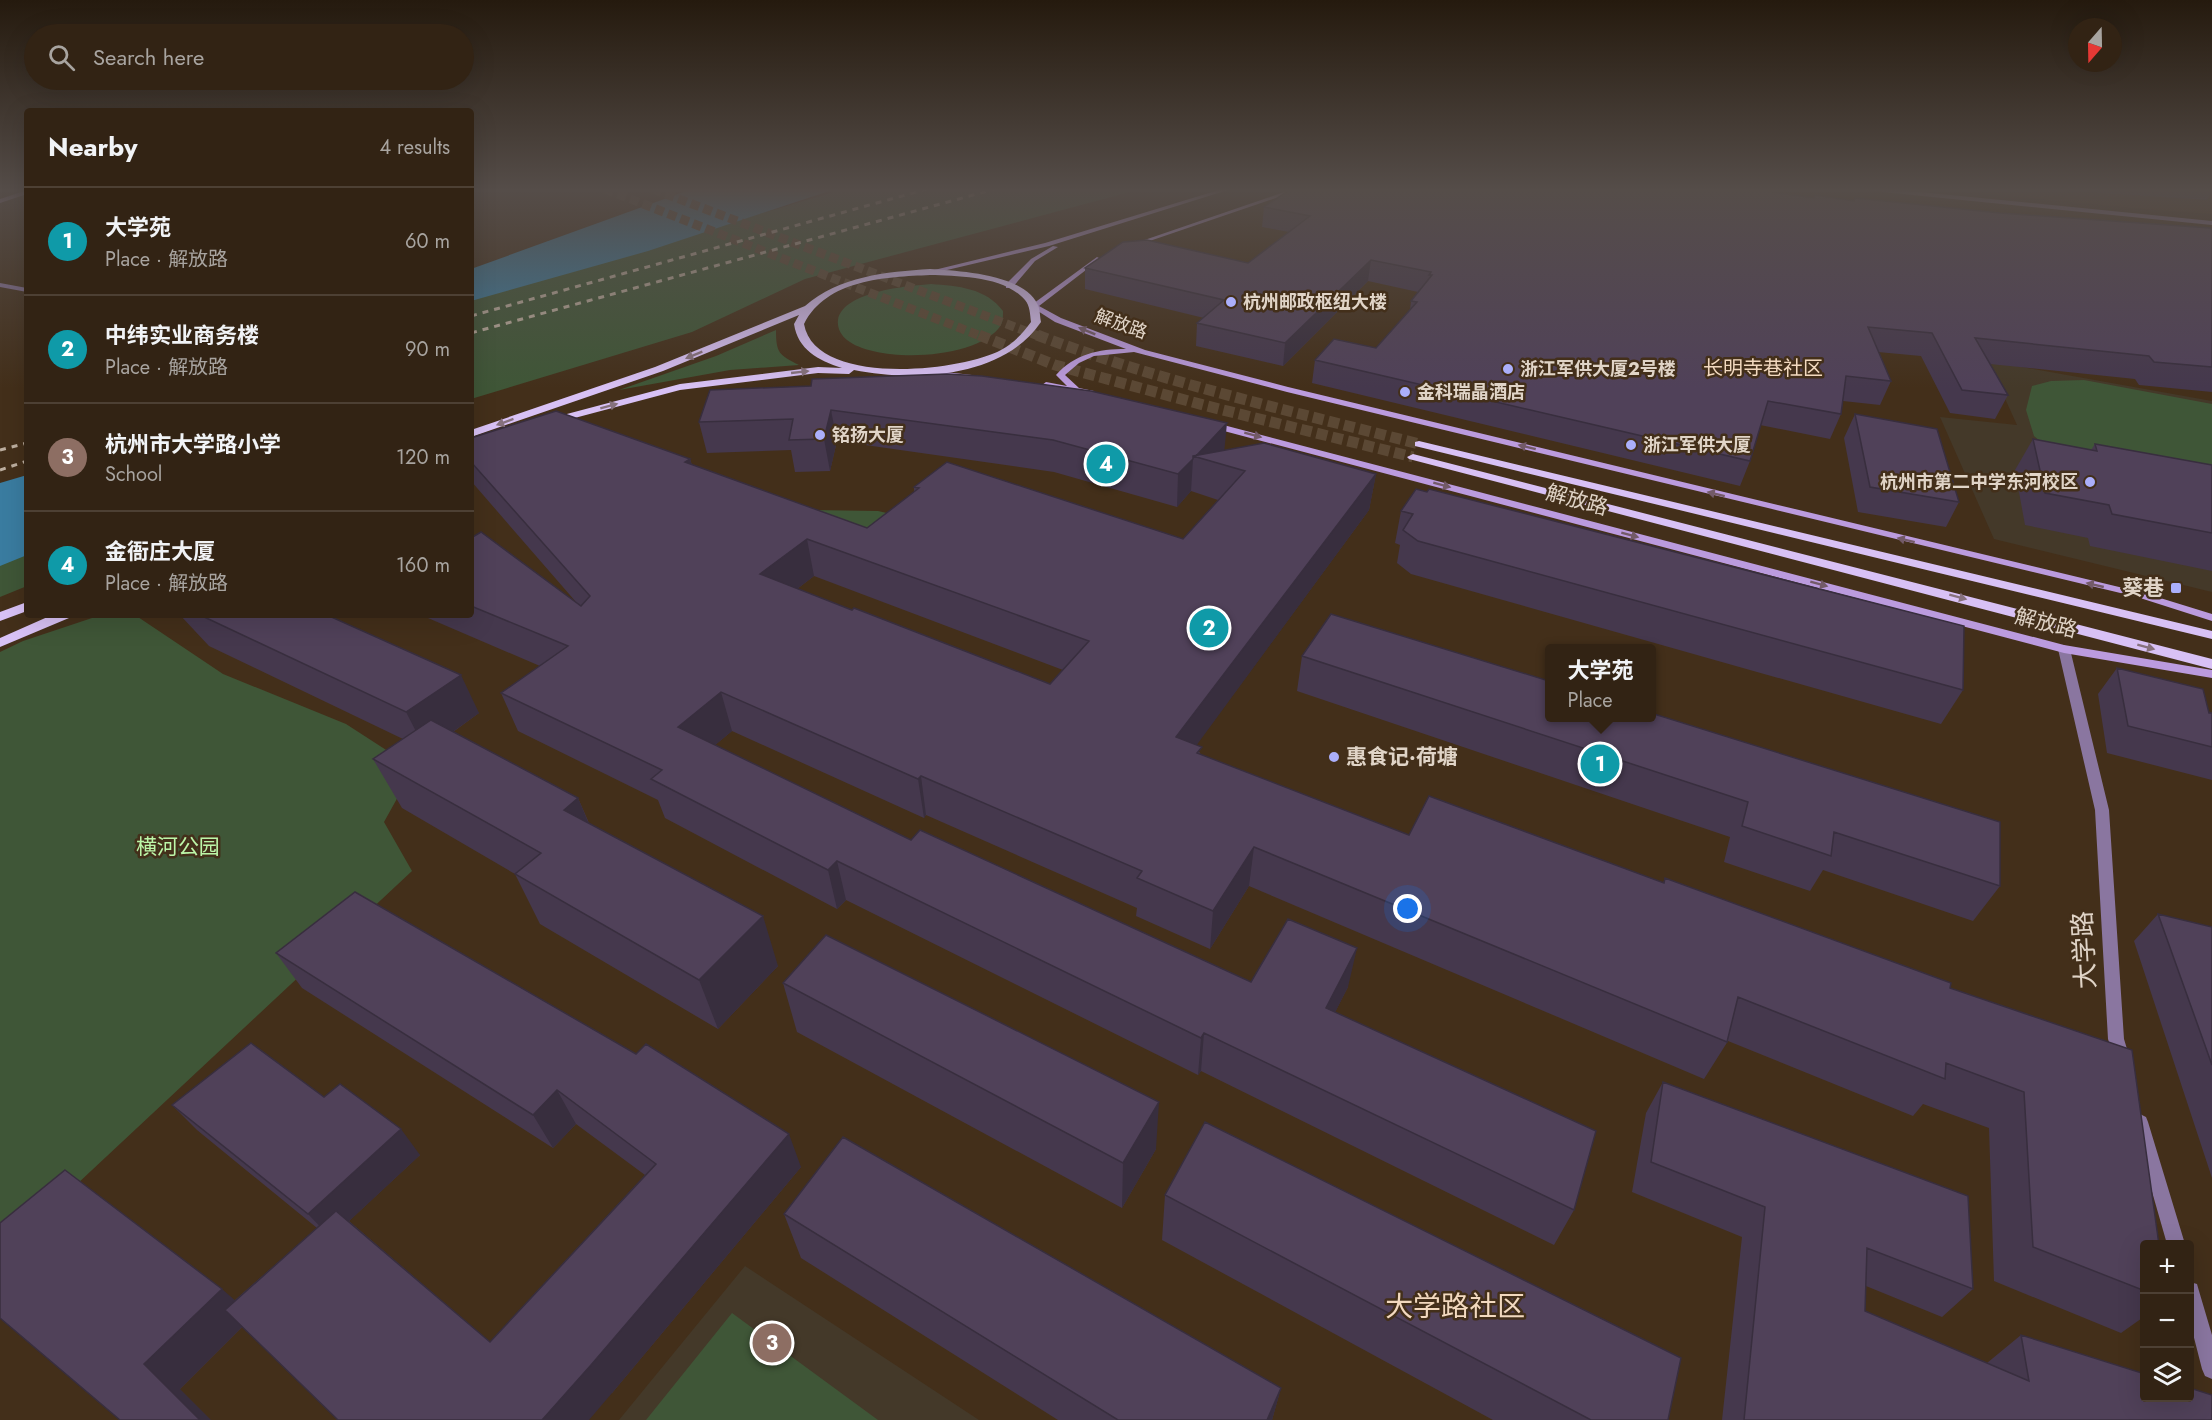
<!DOCTYPE html>
<html lang="en">
<head>
<meta charset="utf-8">
<style>
	body { margin:0; font-family:Jost,"Noto Sans SC",sans-serif; background:#3d2f22; color:#f1f3f6 }
	.controls { position:absolute; right:18px; bottom:18px; display:grid; overflow:hidden; border-radius:6px; box-shadow:0 6px 24px #0002 }
	.controls button { width:54px; height:54px; display:grid; place-items:center; padding:0; border:0; border-bottom:2px solid #4d4034; background:#322314; color:#f1f3f6; font:30px sans-serif }
	.compass { position:absolute; left:2068px; top:18px; width:54px; height:54px; border-radius:50%; background:#322314; box-shadow:0 6px 24px #0002; rotate:200deg }
	.you { position:absolute; left:1408px; top:909px; width:21px; height:21px; margin:-15px; border:4px solid #fff; border-radius:50%; background:#1a73e8; box-shadow:0 0 0 9px #1a73e833 }
	.badge { display:grid; place-items:center; width:39px; height:39px; border-radius:50%; background:#abaffb; color:#fff; font-size:20px; font-weight:700 }
	.pin { position:absolute; translate:-50% -50%; border:3px solid #fff; box-shadow:0 2px 6px #0006 }
	.popup { position:absolute; left:1545px; top:644px; width:111px; height:78px; box-sizing:border-box; display:grid; place-content:center; border-radius:6px; background:#322314; filter:drop-shadow(0 2px 4px #0005); font-size:20px; white-space:nowrap; color:#a8a4a0 }
	.popup b { font-size:22px; color:#f1f3f6 }
	.popup::after { content:''; position:absolute; left:50%; top:100%; margin-left:-12px; border:12px solid transparent; border-top-color:#322314 }
	.list { margin:0; padding:0; list-style:none }
	h2 { display:flex; justify-content:space-between; align-items:center; height:78px; margin:0; padding:0 24px; font-size:26px }
	h2 small { font-size:20px; font-weight:400; color:#a8a4a0 }
	.list li { display:grid; grid-template-columns:39px 1fr auto; gap:18px; align-items:center; box-sizing:border-box; height:108px; padding:0 24px; border-top:2px solid #4d4034 }
	.list b { display:block; font-size:22px; white-space:nowrap }
	.list p { margin:0; font-size:20px; white-space:nowrap; color:#a8a4a0 }
	.list em { font-size:20px; font-style:normal; color:#a8a4a0 }
	.icon { flex:none; width:33px; height:33px; fill:none; stroke:currentColor; stroke-width:2; stroke-linecap:round; stroke-linejoin:round }
	.map { position:relative; flex:none; width:2212px; height:1420px; overflow:hidden }
	.search { position:absolute; background:#322314; box-shadow:0 6px 24px #0002; left:24px; top:24px; width:450px; height:66px; display:flex; align-items:center; gap:15px; box-sizing:border-box; padding:0 21px; border-radius:33px; color:#a8a4a0; font-size:22px }
	.panel { position:absolute; background:#322314; box-shadow:0 6px 24px #0002; left:24px; top:108px; width:450px; height:510px; border-radius:6px }
	.map>svg:first-child { display:block }
</style>
</head>
<body>
<div class="map">
<svg width="2212" height="1420" viewBox="0 0 2212 1420">
	<rect width="100%" height="100%" fill="#432f1a"/>
	<!-- built -->
	<path fill="#4e351a" d="M1936 189H2212V214L2155 210Z"/>
	<!-- education -->
	<path fill="#443929" d="M1988 361 2212 401V592L1994 539 1940 417 2017 425Z
		M745 1266 979 1420H619Z"/>
	<!-- green -->
	<path fill="#3f5637" d="M844 189H1141L805 279 692 332 471 399V299Z
		M931 284C958 286 986 288 1003 311 1003 316 1003 321 1001 325 979 360 877 364 847 340 841 335 837 328 838 320 843 291 908 286 931 284Z
		M776 330C776 353 779 355 799 365L730 370 619 390 716 356Z
		M2084 380 2212 404V501L2067 463 2034 436 2026 410 2032 386 2051 381Z
		M749 509 878 511 891 514 844 543Z
		M27 552V586L0 597V563Z
		M101 615H135L223 674 346 724 414 768 384 822 412 871 0 1256V652L23 641Z
		M732 1313 878 1420H646Z"/>
	<!-- water -->
	<path fill="#3a7ca0" d="M692 189H835L648 251 471 301V269Z
		M27 475V555L0 566V483Z"/>
	<g fill="none" stroke-linecap="round" stroke-linejoin="round">
		<!-- primary-tunnel-far1 -->
		<path stroke="#5b4834" stroke-width="9" stroke-dasharray="9 4.5" stroke-linecap="butt" d="M605 189 983 337
			M653 189 1041 337"/>
		<!-- primary-tunnel -->
		<path stroke="#5b4834" stroke-width="11" stroke-dasharray="11 5" stroke-linecap="butt" d="M979 335 1055 365 1207 406 1413 457
			M1037 335C1161 382 1291 411 1419 444"/>
		<!-- minor -->
		<path fill="#8a76a0" fill-rule="evenodd" d="M0 283 27 288V292L0 287Z
			M2064 645 2070 649 2109 810 2124 1039 2130 1059 2128 1064 2122 1066 2116 1064 2108 1039 2095 810 2058 649Z
			M2140 1114 2146 1117 2148 1122 2185 1244H2167L2132 1122 2134 1117Z
			M2190 1282 2197 1284 2199 1291 2212 1335V1379L2205 1376 2202 1369 2190 1322Z"/>
		<!-- tertiary -->
		<path fill="#8a76a0" fill-rule="evenodd" d="M1870 189H1890L2212 221V225L1873 191Z"/>
		<!-- secondary -->
		<path fill="#bb9bde" fill-rule="evenodd" d="M1222 189H1231L1049 246 930 274 926 272 1045 243Z
			M1293 189H1302L1132 247 1127 246Z
			M27 190V194L0 203V199Z
			M1053 246 1058 247 1035 261 1012 288H1006V284L1031 259Z
			M1097 257 1099 258V260L1039 306 1061 318 1145 350 1288 387 2144 593 2212 614V621L2137 597 1287 392 1134 352 1094 356 1079 363 1065 375 1079 388 1094 391V395L1043 387 1042 385 1046 382 1067 386 1056 375C1075 354 1098 349 1126 349L1055 322 1030 306Z
			M927 370 972 375 976 377 972 379 930 374H927Z
			M1212 422 2064 645 2212 670V678L2064 653 1209 427 1208 425Z"/>
		<!-- primary -->
		<path fill="#d8c1f5" fill-rule="evenodd" d="M930 269C960 271 1028 274 1039 308 1040 312 1040 318 1041 322 1003 378 914 382 854 370L849 374 818 373 680 390 552 424 546 421 548 419 680 384 818 367 842 368C818 360 798 350 794 324L799 315 663 371 471 437V430L655 367 805 306C839 276 886 272 930 269ZM930 275C959 276 1004 276 1025 300 1030 306 1030 314 1031 322 1023 333 1014 343 1001 350 960 372 815 387 804 324 827 279 886 277 930 275Z
			M1419 441 2212 631V639L1415 446V442Z
			M1413 454 2212 659V669L1409 459 1407 457Z
			M27 602V611L0 621V612Z
			M52 615H71L69 618 0 647V638Z"/>
		<!-- rail -->
		<path stroke="#bcae9f" stroke-width="3" stroke-dasharray="6 6" stroke-linecap="butt" d="M471 316 927 189
			M471 333 995 189
			M0 450 27 443
			M0 470 27 461"/>
	</g>
	<!-- wall -->
	<path fill="#45384d" fill-rule="evenodd" d="M2042 189H2212V191L2207 200Z
		M1814 198 2212 230V392L2139 385 2135 379 1990 364 2008 395 1995 419 1950 413 1921 356 1878 352 1891 381 1880 405 1843 401 1841 414 1830 439 1760 425 1750 461 1740 486 1312 383 1315 360 1376 348 1410 310 1411 301 1418 292 1368 281 1283 366 1196 346 1197 323 1204 318 1085 289V268L1248 263 1289 232 1262 227 1264 207Z
		M710 390 1225 451 1376 474 1369 510 1196 745 1201 755 1409 835 1663 883 1665 878 1950 988 2145 1245V1316L2121 1333 1994 1281 1989 1128 1923 1104 1913 1116 1728 1041 1704 1079 1249 886 1210 949 1136 916 1137 908 926 815 924 818 732 731 715 745 911 840 1251 982 1348 987 1335 1012 1574 1210 1554 1245 1201 1071 1198 1075 846 900 837 909 665 818 658 800 518 731 501 693 540 666 421 615H471V538L576 602 471 481V438L690 459 692 465 867 528 914 492V487L1183 539 1218 500 1191 491 1177 507 1054 472 837 441 830 471 795 472 791 450 707 453 699 422ZM814 576 1063 670 1050 684 852 610 797 589Z
		M1855 414 1959 502 1946 527 1858 512 1844 438Z
		M2033 439 2091 450 2095 444 2212 465V571L2090 546 2088 538 2025 525 2015 470Z
		M1401 511 1963 690 1941 724 1411 574 1397 563 1400 545 1395 543Z
		M1331 614 2000 886 1973 921 1823 870 1810 891 1724 862 1730 837 1297 691 1302 656Z
		M180 615H327L479 713 453 732 578 798 589 823 778 966 718 1029 540 924 515 874 402 808 373 759 403 739 209 646Z
		M2117 668 2212 713V780L2107 753 2098 694Z
		M2158 914 2212 927V1178L2134 941Z
		M276 953 801 1167 612 1393 242 1327 180 1389 120 1420 235 1300 317 1228 197 1130 172 1105 324 1097 420 1155 349 1221 490 1342 645 1175 576 1124 553 1148 302 988Z
		M783 983 1156 1149 1122 1208 797 1032Z
		M1663 1082 1973 1289 1942 1317 1866 1286 1865 1311 1987 1363 2021 1335 2212 1420H1722L1742 1237 1632 1192 1646 1113Z
		M1165 1195 1668 1420H1493L1162 1240Z
		M784 1214 1281 1388 1272 1420H1058L801 1258Z"/>
	<!-- shaded-wall -->
	<path fill="#382e3e" d="M1371 260 1368 281 1283 366 1285 343Z
		M831 410 837 441 830 471 824 439Z
		M1227 423 1224 454 1195 457Z
		M690 459 700 494 685 462Z
		M1193 459 1191 491 1177 507 1178 474Z
		M1376 474 1369 510 1174 776 1176 737Z
		M807 539 814 576 768 611 760 574Z
		M461 675 479 713 426 751 406 712Z
		M721 692 732 731 690 766 678 727Z
		M921 776 926 815 924 818 918 779Z
		M578 798 599 848 564 810Z
		M1254 847 1249 886 1210 949 1213 911Z
		M837 861 846 900 837 909 828 870Z
		M763 916 778 966 718 1029 699 980Z
		M1357 948 1348 987 1318 1046 1326 1008Z
		M1204 1033 1201 1071 1198 1075 1201 1038Z
		M557 1090 576 1124 553 1148 533 1115Z
		M1159 1102 1156 1149 1122 1208 1123 1163Z
		M401 1129 420 1155 331 1238 308 1214Z
		M789 1134 801 1167 612 1393 589 1420H542Z
		M222 1289 253 1316 180 1389 211 1420H200L144 1364Z
		M1281 1388 1272 1420H1267Z"/>
	<!-- building -->
	<path fill="#504159" stroke="#382e3e" stroke-width="1.5" fill-rule="evenodd" d="M1291 189H1752L1814 198 1815 195 1854 201 1855 198 2000 213 2210 228 2212 230V367L2154 362 2149 356 1975 338 2008 395 1962 390 1932 333 1868 327 1891 381 1846 376 1841 414 1768 401 1750 461 1315 360 1334 339 1376 348 1417 302 1411 301 1432 275H1429L1431 272 1371 260 1285 343 1197 323 1224 300 1085 268 1123 242 1147 240 1248 263 1310 216 1264 207Z
		M947 374 982 376 1091 391 1227 423 1196 456H1193V459L1178 474 1053 440 831 410 824 439 789 440 793 419 699 422 710 390 811 386 812 379Z
		M556 411 690 459 685 462 867 528 919 488 914 487 947 462 1183 539 1245 471 1193 456 1264 443 1376 474 1176 737 1202 747 1197 753 1409 835 1429 796 1664 883 1665 878 1951 983 1950 988 2132 1050 2159 1245H2145V1291L2033 1247 2024 1092 1946 1063 1945 1079 1738 997 1727 1042 1254 847 1213 911 1137 878 1142 871 921 776 918 779 721 692 678 727 911 840 920 830 1251 982 1288 919 1357 948 1326 1008 1596 1131 1574 1210 1204 1033 1201 1038 837 861 828 870 651 779 662 770 501 693 568 646 471 606V538L481 532 581 606 590 596 471 462V438ZM807 539 1089 641 1050 684 854 608 852 610 760 574Z
		M1855 414 1937 429 1959 502 1870 487Z
		M2033 439 2097 451 2095 444 2212 465V533L2112 514 2109 505 2045 493Z
		M1416 489 1427 492 1429 489 1964 626 1963 690 1418 541 1403 530 1413 514 1401 511Z
		M1331 614 1549 681V717H1651V713L2000 822V886L1834 832 1831 856 1742 826 1748 802 1302 656Z
		M200 615H327L461 675 406 712Z
		M2117 668 2203 689 2209 713H2212V747L2128 726Z
		M431 720 578 798 564 810 763 916 699 980 515 874 541 853 373 759Z
		M355 892 636 1054 646 1044 789 1134 591 1365 542 1420H338L225 1310 336 1211 490 1342 656 1164 557 1090 533 1115 276 953Z
		M2158 914 2212 927V1065Z
		M826 935 1159 1102 1123 1163 783 983Z
		M251 1043 324 1097 340 1084 401 1129 308 1214 172 1105Z
		M1663 1082 1968 1196 1973 1289 1867 1248 1865 1311 2029 1381 2021 1335 2145 1374V1398H2190V1388L2212 1395V1420H1744L1765 1207 1651 1162Z
		M1205 1122 1681 1358 1668 1420H1591L1165 1195Z
		M843 1137 1281 1388 1267 1420H1118L784 1214Z
		M65 1170 222 1289 144 1364 200 1420H120L0 1318V1223Z"/>
	<!-- one-way arrows -->
	<defs><path id="oneway-solid" d="M-6-.8H1V-3.2L6.5 0L1 3.2V.8H-6Z" transform="scale(1.5)"/></defs>
	<g fill="#735a68">
		<use href="#oneway-solid" transform="translate(1087 331) rotate(-158)"/>
		<use href="#oneway-solid" transform="translate(1253 435) rotate(15)"/>
		<use href="#oneway-solid" transform="translate(1527 447) rotate(-166)"/>
		<use href="#oneway-solid" transform="translate(1442 485) rotate(15)"/>
		<use href="#oneway-solid" transform="translate(1716 494) rotate(-166)"/>
		<use href="#oneway-solid" transform="translate(1630 535) rotate(15)"/>
		<use href="#oneway-solid" transform="translate(1906 540) rotate(-166)"/>
		<use href="#oneway-solid" transform="translate(1819 584) rotate(15)"/>
		<use href="#oneway-solid" transform="translate(2095 585) rotate(-167)"/>
	</g>
	<g fill="#86717d">
		<use href="#oneway-solid" transform="translate(694 355) rotate(158)"/>
		<use href="#oneway-solid" transform="translate(800 372) rotate(-6)"/>
		<use href="#oneway-solid" transform="translate(609 406) rotate(-15)"/>
		<use href="#oneway-solid" transform="translate(505 422) rotate(160)"/>
		<use href="#oneway-solid" transform="translate(1958 597) rotate(15)"/>
		<use href="#oneway-solid" transform="translate(2146 647) rotate(15)"/>
	</g>
	<!-- sky -->
	<linearGradient id="sky" x2="0" y2="1"><stop stop-color="#251a0e"/><stop offset="0.49" stop-color="#554d49"/><stop offset="1" stop-color="#554d49" stop-opacity="0"/></linearGradient>
	<rect width="2212" height="388" fill="url(#sky)"/>
	<!-- markers -->
	<g fill="#abaffb" stroke="#432f1a" stroke-width="2">
		<circle cx="1231" cy="302" r="6"/>
		<circle cx="1508" cy="369" r="6"/>
		<circle cx="1405" cy="392" r="6"/>
		<circle cx="820" cy="435" r="6"/>
		<circle cx="1631" cy="445" r="6"/>
		<circle cx="2090" cy="482" r="6"/>
		<rect x="2170" y="582" width="12" height="12" rx="3"/>
		<circle cx="1334" cy="757" r="6"/>
	</g>
	<g text-anchor="middle" dominant-baseline="central" stroke-width="5" stroke-linejoin="round" paint-order="stroke">
		<!-- far-poi labels -->
		<g font-size="18" font-weight="bold" fill="#e0d4c7" stroke="#432f1a" text-anchor="start">
			<text x="1243" y="302">杭州邮政枢纽大楼</text>
			<text x="1520" y="369">浙江军供大厦2号楼</text>
			<text x="1417" y="392">金科瑞晶酒店</text>
			<text x="832" y="435">铭扬大厦</text>
			<text x="1643" y="445">浙江军供大厦</text>
			<text x="2078" y="482" text-anchor="end">杭州市第二中学东河校区</text>
		</g>
		<!-- far-street labels -->
		<g font-size="18" fill="#e0d4c7" stroke="#432f1a">
			<text transform="translate(1121 324) rotate(20)">解放路</text>
		</g>
		<!-- far-quarter labels -->
		<g font-size="20" fill="#f2d9bf" stroke="#432f1a">
			<text x="1763" y="368">长明寺巷社区</text>
		</g>
		<!-- street labels -->
		<g font-size="21" fill="#e0d4c7" stroke="#432f1a">
			<text transform="translate(1577 500) rotate(15)">解放路</text>
			<text transform="translate(2046 623) rotate(14)">解放路</text>
		</g>
		<!-- poi labels -->
		<g font-size="21" font-weight="bold" fill="#e0d4c7" stroke="#432f1a" text-anchor="end">
			<text x="2164" y="588">葵巷</text>
			<text x="1346" y="757" text-anchor="start">惠食记·荷塘</text>
		</g>
		<!-- park labels -->
		<g font-size="21" fill="#bcf6a8" stroke="#432f1a">
			<text x="178" y="847">横河公园</text>
		</g>
		<!-- near-street labels -->
		<g font-size="26" fill="#e0d4c7" stroke="#432f1a">
			<text transform="translate(2084 950) rotate(-93)">大学路</text>
		</g>
		<!-- near-quarter labels -->
		<g font-size="28" fill="#f2d9bf" stroke="#432f1a">
			<text x="1455" y="1306">大学路社区</text>
		</g>
	</g>
</svg>
<div class="controls">
<button>+</button>
<button>−</button>
<button><svg class="icon" aria-label="layers" viewBox="0 0 24 24"><path d="M12 4l9 5-9 5-9-5zM3 14l9 5 9-5"/></svg></button>
</div>
<svg class="compass" viewBox="-18 -18 36 36"><path d="M0-13l5 13h-10z" fill="#e53935"/><path d="M0 13l5-13h-10z" fill="#a8a4a0"/></svg>
<div class="you"></div>
<div class="pin badge" style="left:1600px;top:764px;background:#0f9aa8">1</div>
<div class="popup"><b>大学苑</b>Place</div>
<div class="pin badge" style="left:1209px;top:628px;background:#0f9aa8">2</div>
<div class="pin badge" style="left:772px;top:1343px;background:#8d6e63">3</div>
<div class="pin badge" style="left:1106px;top:464px;background:#0f9aa8">4</div>
<div class="search"><svg class="icon" aria-label="search" viewBox="0 0 24 24"><circle cx="10" cy="10" r="6"/><path d="M15 15l6 6"/></svg>Search here</div>
<section class="panel">
<h2>Nearby<small>4 results</small></h2>
<ul class="list">
<li><span class="badge" style="background:#0f9aa8">1</span><div><b>大学苑</b><p>Place · 解放路</p></div><em>60 m</em></li>
<li><span class="badge" style="background:#0f9aa8">2</span><div><b>中纬实业商务楼</b><p>Place · 解放路</p></div><em>90 m</em></li>
<li><span class="badge" style="background:#8d6e63">3</span><div><b>杭州市大学路小学</b><p>School</p></div><em>120 m</em></li>
<li><span class="badge" style="background:#0f9aa8">4</span><div><b>金衙庄大厦</b><p>Place · 解放路</p></div><em>160 m</em></li>
</ul>
</section>
</div>
</body>
</html>
